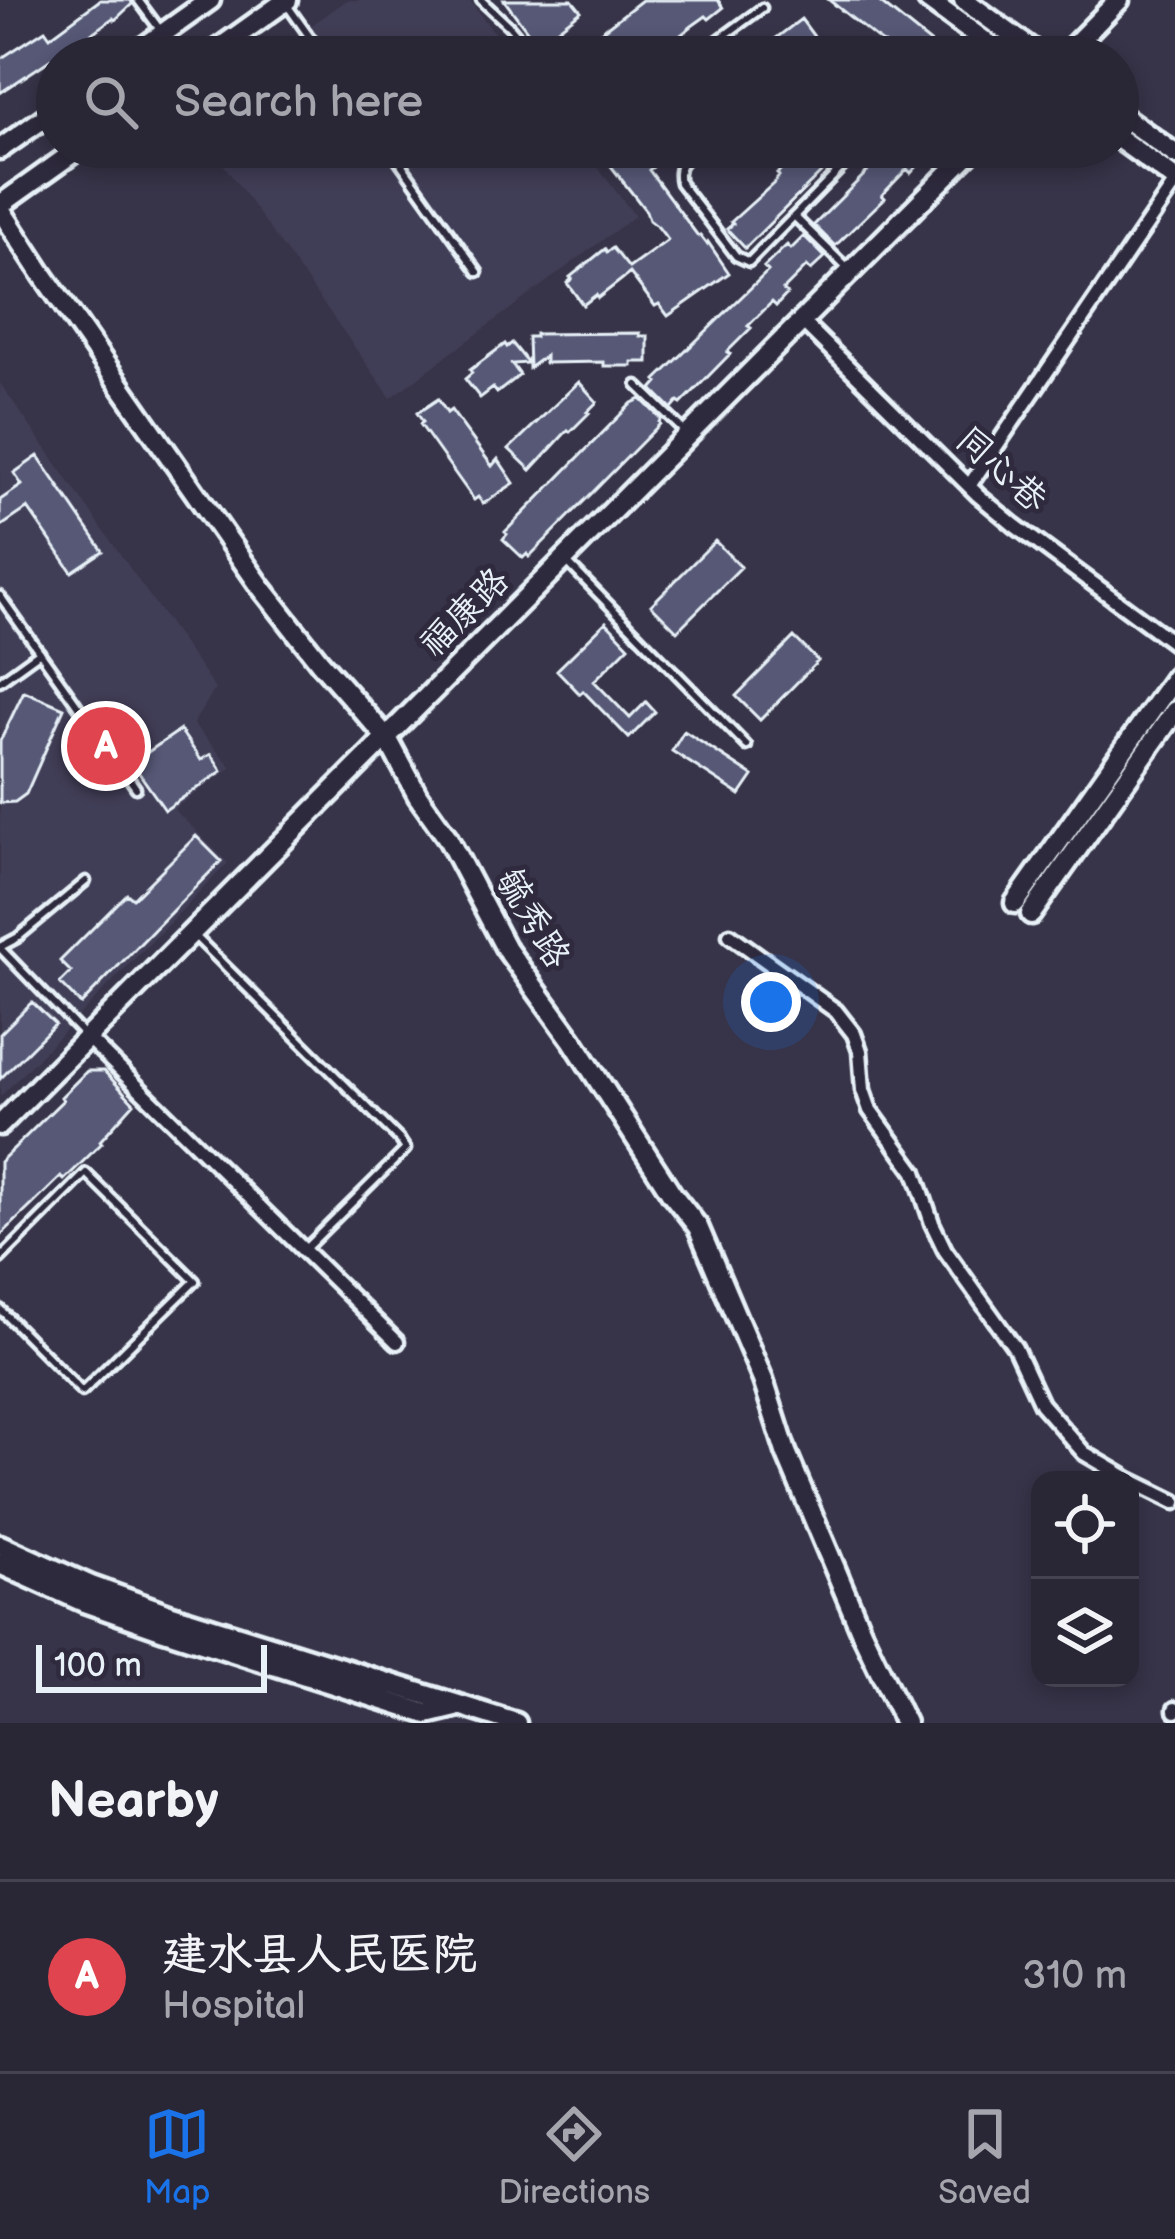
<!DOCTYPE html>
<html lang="en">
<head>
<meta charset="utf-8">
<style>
	body { margin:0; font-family:"Balsamiq Sans","LXGW WenKai TC",sans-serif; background:#312e3e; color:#f1f3f6 }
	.controls { position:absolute; right:36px; bottom:36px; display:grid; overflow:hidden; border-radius:24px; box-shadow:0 6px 18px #0003 }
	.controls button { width:108px; height:108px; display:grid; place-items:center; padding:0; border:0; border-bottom:3px solid #454351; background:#292636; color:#f1f3f6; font:60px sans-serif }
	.scale { position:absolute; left:36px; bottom:30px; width:231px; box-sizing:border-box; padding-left:12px; border:6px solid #e8f1f8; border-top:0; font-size:33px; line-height:42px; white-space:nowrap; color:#e8f1f8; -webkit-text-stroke:9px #2f2a3d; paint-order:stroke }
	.you { position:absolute; left:771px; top:1002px; width:42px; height:42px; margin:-30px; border:9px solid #fff; border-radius:50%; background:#1a73e8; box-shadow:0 0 0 18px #1a73e833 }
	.badge { display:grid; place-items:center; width:78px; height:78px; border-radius:50%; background:#1a73e8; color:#fff; font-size:39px; font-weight:700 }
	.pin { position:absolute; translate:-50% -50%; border:6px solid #fff; box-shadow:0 3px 12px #0006 }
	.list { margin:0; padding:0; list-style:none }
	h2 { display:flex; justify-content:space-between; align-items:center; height:156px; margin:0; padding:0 48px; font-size:51px }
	h2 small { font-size:39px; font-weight:400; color:#a5a5ad }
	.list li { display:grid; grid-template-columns:78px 1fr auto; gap:36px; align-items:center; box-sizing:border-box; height:192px; padding:0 48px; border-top:3px solid #454351 }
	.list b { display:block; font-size:45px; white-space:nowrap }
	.list p { margin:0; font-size:39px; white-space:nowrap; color:#a5a5ad }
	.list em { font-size:39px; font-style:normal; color:#a5a5ad }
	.icon { flex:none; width:66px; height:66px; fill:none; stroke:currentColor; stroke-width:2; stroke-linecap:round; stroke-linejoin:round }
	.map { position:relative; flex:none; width:1175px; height:1723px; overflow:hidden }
	.search { position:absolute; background:#292636; box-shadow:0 6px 18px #0003; left:36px; right:36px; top:36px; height:132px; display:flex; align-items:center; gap:30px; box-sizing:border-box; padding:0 42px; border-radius:66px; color:#a5a5ad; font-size:45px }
	.sheet { height:348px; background:#292636 }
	nav { display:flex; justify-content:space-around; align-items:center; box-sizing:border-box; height:168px; border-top:3px solid #454351; background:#292636; font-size:33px; color:#a5a5ad }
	nav a { display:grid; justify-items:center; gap:6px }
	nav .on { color:#1a73e8 }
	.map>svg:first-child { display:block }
</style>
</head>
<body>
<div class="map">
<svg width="1175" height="1723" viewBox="0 0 1175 1723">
	<rect width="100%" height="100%" fill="#373348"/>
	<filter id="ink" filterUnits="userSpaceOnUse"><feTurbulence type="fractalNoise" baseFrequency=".00833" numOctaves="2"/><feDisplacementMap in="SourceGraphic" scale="24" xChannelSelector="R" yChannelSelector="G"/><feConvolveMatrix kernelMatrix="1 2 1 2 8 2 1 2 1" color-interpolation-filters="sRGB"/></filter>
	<g filter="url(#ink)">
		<!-- built -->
		<path fill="#413e56" d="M347 0H469L513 57H267Z
			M211 147H582L635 216 391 398Z
			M0 383 215 689 193 724 232 767 174 809 228 863 0 1097Z"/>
		<!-- building -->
		<path fill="#575976" stroke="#e8f1f8" stroke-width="3" d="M100 0H131L132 4 115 20 113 18 88 36 90 39 79 47 77 44 67 52 65 50 0 93V59L45 30 50 37Z
			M504 0H572L581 11 541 42 537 37 534 40Z
			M642 0H718L723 8 709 19 706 16 692 26 672 42 674 45 659 57H568Z
			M829 0H877L948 57H900Z
			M801 19 818 42 798 57H751Z
			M617 147H679L649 170 698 236 700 235 707 244 708 242 729 273 668 316 659 304 655 306 630 273 598 298 596 295 583 305 567 283 572 279 570 277 605 249 607 252 613 248 629 268 668 240 658 227 649 220 646 211 604 157Z
			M808 147H847L745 248 727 229 733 224 731 222 774 183 779 176 777 174 798 152 800 154Z
			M892 147H930L918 159 921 162 911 173 907 169 882 195 885 198 835 246 814 225Z
			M804 236 825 257 811 270 807 266 783 290 787 294 776 306 772 302 748 326 751 328 727 352 730 354 681 404 678 402 672 409 652 389 658 382 656 380 768 271 764 267 787 245 791 249Z
			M640 333V336H648V362H632V366H604V362L545 363V356L529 368 528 337H535V334Z
			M512 343 528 363 512 364 520 375 497 393 493 388 480 398 465 379 472 373 470 370 505 344 507 347Z
			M579 382 597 402 587 412 589 413 570 432 568 430 531 470 509 449Z
			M438 399 447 413 451 410 492 466 498 459 514 483 483 504 478 497 474 500 420 424 423 422 417 413Z
			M641 399 661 419 659 422 660 424 529 557 527 554 523 558 503 539 507 534 505 532 632 403Z
			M38 456 103 551 72 572 28 508 0 527V500L22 485 14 473Z
			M715 541 741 567 677 631 651 605Z
			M606 622 629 646 594 681 630 718 646 702 655 712 629 738 583 691 580 694 557 670Z
			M794 637 818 661 760 720 736 696Z
			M24 691 64 708 26 794 15 802 0 803V741Z
			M180 730 201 760 211 754 222 771 165 810 132 763Z
			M684 731 753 776 740 795 672 751Z
			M196 836 221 861 81 1004 60 983 71 972 60 961 127 894 133 899Z
			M32 1002 55 1024 0 1079V1034Z
			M87 1071H104L134 1103 100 1141 102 1143 64 1180 61 1177 0 1236V1162L63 1100 61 1097Z"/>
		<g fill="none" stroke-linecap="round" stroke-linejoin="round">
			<defs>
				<path id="lane" d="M138 0 161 31
					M481 0 510 27 535 57
					M287 5 324 57
					M695 57 762 8
					M821 57 838 44 857 57
					M389 147 478 272
					M701 147C687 158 675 163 680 183L736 256 749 262 862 147
					M794 216 847 268
					M637 385 686 433
					M567 562 747 746
					M0 596 136 788
					M0 681 40 652
					M195 936 400 1140 406 1149 304 1250
					M0 947 17 938 86 881
					M0 948 85 1036
					M0 1259 86 1173 195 1281 82 1392 0 1309"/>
				<path id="street" d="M802 321 978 495 1014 525 1175 644
					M969 486 1175 183
					M730 935 836 1011 854 1034 860 1051 863 1090 870 1110 915 1172 932 1223 945 1250 1015 1348 1041 1404 1084 1453 1130 1480
					M88 1038 397 1342
					M1130 1480 1175 1502
					M1175 1709V1711"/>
				<path id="secondary" d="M928 0 1006 57
					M964 0 1042 57
					M1063 57 1119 0
					M1118 113 1175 154
					M1118 138 1175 179
					M0 209 43 275 261 587 320 662 387 738 418 796 447 837 505 947 573 1041 672 1194 698 1227 763 1380 786 1452 862 1633 905 1723
					M1015 903 1175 677
					M1031 914 1175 711
					M0 1125 975 147
					M0 1545 91 1586 169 1614 516 1723
					M0 1564 84 1602 164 1630 427 1714 456 1707"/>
				<path id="primary" d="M130 57 210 0
					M207 57 287 0
					M0 149 57 109
					M0 205 81 147"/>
			</defs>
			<!-- lane casing -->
			<use href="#lane" stroke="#e8f1f8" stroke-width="15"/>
			<!-- street casing -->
			<use href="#street" stroke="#e8f1f8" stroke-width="21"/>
			<!-- secondary casing -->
			<use href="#secondary" stroke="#e8f1f8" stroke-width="27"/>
			<!-- primary casing -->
			<use href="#primary" stroke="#e8f1f8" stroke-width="27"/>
			<!-- lane -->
			<use href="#lane" stroke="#2f2a3d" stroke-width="6"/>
			<!-- street -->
			<use href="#street" stroke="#2f2a3d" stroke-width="12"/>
			<!-- secondary -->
			<use href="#secondary" stroke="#2f2a3d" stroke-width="18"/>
			<!-- primary -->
			<use href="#primary" stroke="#2f2a3d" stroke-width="18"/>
		</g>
	</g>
	<g text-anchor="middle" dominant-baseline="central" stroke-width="10" stroke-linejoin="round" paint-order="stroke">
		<!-- street labels -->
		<g font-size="36" fill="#e8f1f8" stroke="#2f2a3d">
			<text transform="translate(1001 470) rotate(42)">同心巷</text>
			<text transform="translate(465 613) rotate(-45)">福康路</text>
			<text transform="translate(532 919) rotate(59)">毓秀路</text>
		</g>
	</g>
</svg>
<div class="controls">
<button><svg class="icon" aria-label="locate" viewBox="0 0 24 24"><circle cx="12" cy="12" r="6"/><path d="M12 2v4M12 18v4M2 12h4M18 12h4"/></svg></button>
<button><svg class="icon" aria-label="layers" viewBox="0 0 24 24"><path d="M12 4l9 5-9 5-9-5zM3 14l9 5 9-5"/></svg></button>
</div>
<div class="scale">100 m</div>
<div class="you"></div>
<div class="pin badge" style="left:106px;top:746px;background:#e0444e">A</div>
<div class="search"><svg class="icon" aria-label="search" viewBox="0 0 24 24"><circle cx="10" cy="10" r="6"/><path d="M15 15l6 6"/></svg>Search here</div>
</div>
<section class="sheet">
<h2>Nearby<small></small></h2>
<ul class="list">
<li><span class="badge" style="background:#e0444e">A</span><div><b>建水县人民医院</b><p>Hospital</p></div><em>310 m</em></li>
</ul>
</section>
<nav>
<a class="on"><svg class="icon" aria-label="map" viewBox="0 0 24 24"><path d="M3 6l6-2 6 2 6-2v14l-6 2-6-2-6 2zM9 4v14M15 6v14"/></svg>Map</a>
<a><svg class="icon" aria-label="directions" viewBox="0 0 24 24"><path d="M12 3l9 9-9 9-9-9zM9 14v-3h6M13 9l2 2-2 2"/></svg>Directions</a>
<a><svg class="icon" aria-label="saved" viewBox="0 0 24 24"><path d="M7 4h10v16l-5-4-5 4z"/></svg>Saved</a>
</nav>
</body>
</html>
